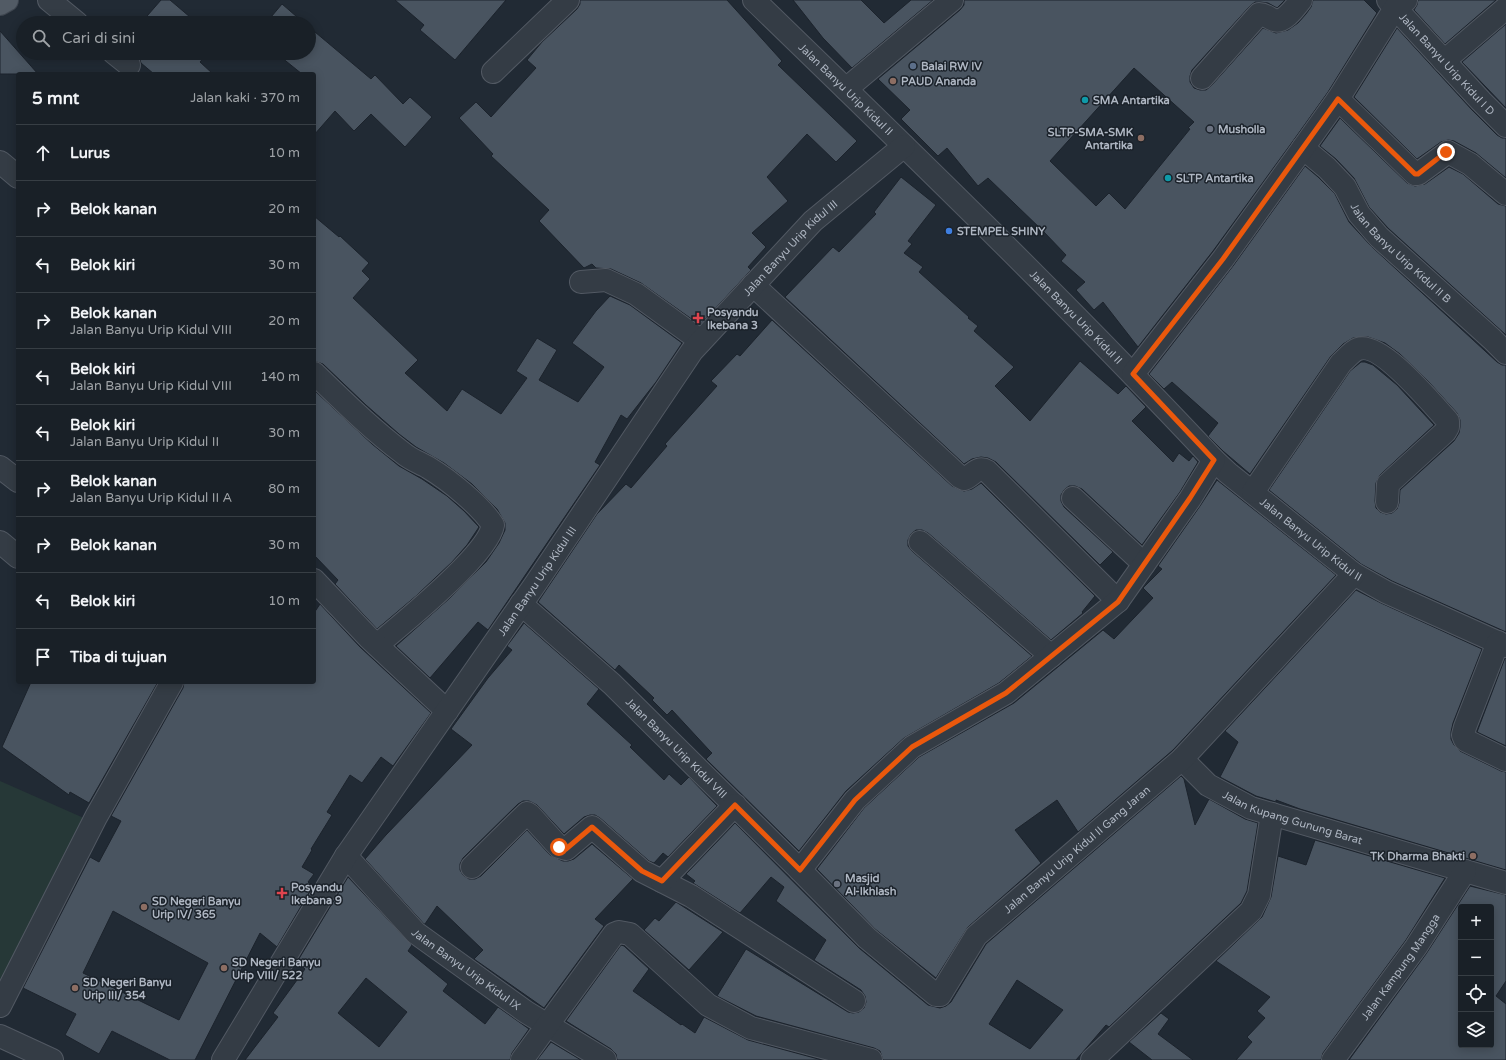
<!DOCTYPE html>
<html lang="id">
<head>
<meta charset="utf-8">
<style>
	body { margin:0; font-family:"Varela Round",sans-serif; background:#262d33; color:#f1f3f6 }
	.controls { position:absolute; right:12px; bottom:12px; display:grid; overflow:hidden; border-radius:4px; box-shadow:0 2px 10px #0003 }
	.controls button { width:36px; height:36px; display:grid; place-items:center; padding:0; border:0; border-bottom:1px solid #373e44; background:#192027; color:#f1f3f6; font:20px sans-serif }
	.stop { position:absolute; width:12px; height:12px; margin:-9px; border:3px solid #ea580c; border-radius:50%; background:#fff }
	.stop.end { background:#ea580c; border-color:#fff; box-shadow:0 1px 4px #0008 }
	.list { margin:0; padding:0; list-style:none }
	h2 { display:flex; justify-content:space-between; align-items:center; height:52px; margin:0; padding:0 16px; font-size:17px }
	h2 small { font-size:13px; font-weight:400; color:#9fa3a7 }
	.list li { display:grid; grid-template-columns:26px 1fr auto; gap:12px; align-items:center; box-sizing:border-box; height:56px; padding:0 16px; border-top:1px solid #373e44 }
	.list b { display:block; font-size:15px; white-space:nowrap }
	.list p { margin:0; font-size:13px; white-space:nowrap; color:#9fa3a7 }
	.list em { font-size:13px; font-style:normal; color:#9fa3a7 }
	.icon { flex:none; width:22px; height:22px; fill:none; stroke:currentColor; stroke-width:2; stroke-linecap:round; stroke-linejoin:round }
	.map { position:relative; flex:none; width:1506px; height:1060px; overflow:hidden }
	.search { position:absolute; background:#192027; box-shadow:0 2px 10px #0003; left:16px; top:16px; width:300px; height:44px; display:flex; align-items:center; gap:10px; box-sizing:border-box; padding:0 14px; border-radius:22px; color:#9fa3a7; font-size:15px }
	.panel { position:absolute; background:#192027; box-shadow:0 2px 10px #0003; left:16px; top:72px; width:300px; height:612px; border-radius:4px }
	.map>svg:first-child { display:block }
</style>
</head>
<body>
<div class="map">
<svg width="1506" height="1060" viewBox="0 0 1506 1060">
	<rect width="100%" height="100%" fill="#212a34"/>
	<!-- green -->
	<path fill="#263837" d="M0 781 86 819 0 985Z"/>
	<!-- building -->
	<path fill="#495460" stroke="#1c232c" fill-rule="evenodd" d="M161 0H170L197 23H141Z
		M395 0H506L455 60 420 30 424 25Z
		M580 0H727L782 61 778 65 857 141 836 162 807 134 767 177 788 201 752 233 766 247 748 267 751 270 700 325 641 283 611 269 596 268 592 264 584 268 539 221 549 210 491 156 493 154 459 118 476 102 491 117 536 68 527 60 542 42 577 9 580 4Z
		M793 0H861L884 23 911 0H933L852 68 823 38Z
		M964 0H1285L1277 8 1268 3 1260 2H1255L1250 6 1192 70 1190 76V82L1194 88 1200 90H1206L1211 86 1263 28 1276 33 1288 30 1298 23 1306 14 1311 7 1313 0H1364L1377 13 1328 92 1293 141 1213 251 1138 347 1103 302 1094 310 1076 290 1085 282 1061 261 1066 255 1043 231 988 178 978 186 947 148 938 156 901 119 910 110 878 79 960 10 964 5ZM1134 68 1194 122 1188 128 1190 129 1125 209 1109 193 1096 206 1050 161Z
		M1418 0H1496L1445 44 1414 10 1417 5Z
		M282 4 304 23H266Z
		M1506 24V108L1462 62Z
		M309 27 371 79 375 75 403 104 410 97 432 117 405 147 371 114 354 131 335 111 314 135V74H302L276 53H309Z
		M1397 28 1472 110 1497 135 1502 138H1506V178L1476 153 1454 141 1448 140 1441 142 1417 159 1354 97Z
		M0 31 38 74H0Z
		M134 53H208L200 62 213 74H154L141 63 140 60Z
		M1340 118 1407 183 1415 186 1425 184 1449 167 1463 174 1498 204 1506 206V335L1388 228 1369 207 1354 178 1336 159 1320 146Z
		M1305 166 1318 177 1335 194 1349 222 1371 246 1497 362 1502 365H1506V632L1392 581 1361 564 1269 490 1350 371 1361 362H1365L1373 365 1397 385 1434 425 1380 475 1376 483 1375 501 1376 508 1380 512 1386 514 1392 513 1397 509 1399 503 1400 490 1454 441 1459 433 1460 427V420L1457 413 1427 380 1400 354 1385 343 1368 337 1353 338 1343 344 1331 356 1250 474 1223 451 1208 436 1218 423 1172 382 1164 389 1149 374 1233 266Z
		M901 177 936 205 908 241 912 244 904 253 923 267 919 272 969 317 968 318 978 326 974 331 1014 367 995 386 1030 421 1080 361 1118 394 1126 386 1146 407 1132 421 1173 462 1179 453 1189 461 1193 456 1198 462 1180 492 1142 545 1082 489 1075 486H1069L1064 490 1061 495V501L1064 507 1113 552 1100 565 996 462 988 458 981 457 972 459 964 464 785 297 833 247 839 252 876 214 874 212Z
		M314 216 339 237 340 236 369 263 362 271 370 279 353 298 418 360 405 373 447 411 462 389 501 414 527 378 516 371 537 338 557 350 539 380 578 402 604 367 572 343 596 311 610 296 630 305 682 343 656 382 627 419 621 415 595 462 600 465 488 630 478 622 430 678 396 646 451 597 486 562 499 543 505 530V523L497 509 472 484 444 463 416 447 399 434 366 405 323 364 314 361Z
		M772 320 952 486 964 491 972 489 981 483 1095 596 1082 612 1083 613 1051 640 928 533 922 530H916L911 534 908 540V546L912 551 1032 656 999 683 904 738 846 791 799 851 706 759 712 753 709 750 672 710 667 715 652 700 654 698 619 665 615 670 538 602 597 514 626 484 631 488 667 446 665 444 717 386 711 381 737 354 740 356Z
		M314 390 372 444 399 466 422 479 447 496 464 511 479 527 467 545 452 562 416 596 377 629 335 584 338 580 314 555Z
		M1217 480 1336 575 1173 750 1078 832 1057 800 1015 830 1041 863 968 927 936 978 875 929 817 869 864 808 919 757 1014 703 1103 630 1114 639 1153 598 1143 588 1162 569 1158 566 1200 506Z
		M1356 590 1381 603 1482 649 1453 723 1451 732V739L1454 745 1460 751 1501 771 1506 772V870L1300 809 1276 800V802L1256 796 1220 777 1238 742 1225 731Z
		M320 604 360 647 431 713 393 766 381 757 362 783 350 775 327 812 332 815 311 849 312 850 302 867 314 874 308 882 313 886 277 947 260 933 195 1060H170L112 1031 99 1054 65 1035 76 1014 23 988 90 857 99 862 121 821 111 816 183 688 184 682H314V613ZM113 911 208 963 179 1020 83 973Z
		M524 623 599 689 587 704 632 745 630 747 664 780 669 774 681 785 689 777 717 806 668 857 663 853 654 863 649 861 600 818 595 815H590L584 817 564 834 537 805 529 801H523L518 804 463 858 460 864V870L463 875 469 879H475L481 876 527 830 550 855 563 861H568L574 859 592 844 633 879 595 919 604 926 544 1008 474 959 483 950 437 906 425 924H424L365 859 386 835 472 745 451 729 488 678 512 650 507 646Z
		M1505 658H1506V746L1477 732Z
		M31 682H158L89 803 70 792 69 795 2 747Z
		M1181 776 1184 779 1195 825 1209 799 1245 819 1258 823 1247 891 1241 903 1109 1027 1106 1025 1076 1060H883L880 1051 874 1048 756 1016 717 996 746 949 848 1012 853 1013 859 1012 864 1008 866 1002 865 996 861 990 814 960 826 940 776 901 784 887 771 877 740 913 693 883 695 881 686 874 735 823 859 948 928 1005 940 1008 946 1006 951 1002 986 944ZM1017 980 1063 1010 1030 1049 989 1024Z
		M1315 840 1445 878 1406 940 1323 1053 1321 1060H1236L1252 1042 1247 1037 1265 1018 1257 1011 1270 997 1216 961 1262 917 1271 897 1278 856 1306 865Z
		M348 877 412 945 408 951 448 984 443 991 485 1024 498 1007 529 1029 512 1053 510 1060H245L278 1017 273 1013 305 969 297 962ZM366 978 407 1012 379 1047 338 1013Z
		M1470 886 1506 895V981L1496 996 1506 1004V1060H1349L1426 954ZM1461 907H1491V1045H1461Z
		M676 902 723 932 689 970 644 930 655 918 659 921Z
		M621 945 624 946 649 969 633 991 681 1025 682 1024 695 1033 704 1017 748 1040 822 1060H617L616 1054 611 1049 566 1021Z
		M1161 1013 1169 1019 1158 1034 1193 1060H1152L1129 1042Z
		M551 1042 581 1060H537Z"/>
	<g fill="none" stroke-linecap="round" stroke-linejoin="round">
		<defs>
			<g id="minor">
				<path d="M49 0 77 23"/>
				<path id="s1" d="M754 0C910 151 1066 302 1214 460L1228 473 1354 574 1386 592 1506 646"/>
				<path id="s2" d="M1388 0 1481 101 1506 126"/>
				<path d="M114 53 129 65"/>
				<path d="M1444 61 1506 8"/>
				<path d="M493 72 568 0"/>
				<path d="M1202 78 1259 14C1266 14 1268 18 1274 20 1284 24 1296 6 1301 0"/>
				<path d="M846 89 952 0"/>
				<path d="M1338 99 1415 174H1418L1448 152 1470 164 1506 194"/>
				<path id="s3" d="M1303 148 1327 168 1345 187 1359 214 1379 237 1492 339 1506 353"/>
				<path d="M0 162 18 177"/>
				<path d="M581 282 606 280 636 294 701 341"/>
				<path d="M753 285 960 477 964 479C973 476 977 465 987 471L1118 601"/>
				<path d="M314 373C343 401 371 429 403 453 411 460 421 463 429 468 449 480 481 506 493 525 488 555 403 623 377 645"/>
				<path d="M1133 374 1223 259 1303 148 1338 99 1395 8 1406 0"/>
				<path d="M0 467 18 481"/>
				<path d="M1253 492 1341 363C1346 359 1352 351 1358 349 1381 341 1432 404 1448 421V427L1445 432 1388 484 1387 502"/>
				<path d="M1073 498 1144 564"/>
				<path d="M0 542 18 557"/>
				<path d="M920 542 1051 656"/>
				<path d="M314 580 369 638 447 711"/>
				<path id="s4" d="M521 604 612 684 800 870 855 800 912 747 1006 693 1118 601 1190 499 1214 460"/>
				<path d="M1498 642 1465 727 1463 735 1465 740 1506 760"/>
				<path id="s5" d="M1182 759 1208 785 1251 808 1506 883"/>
				<path id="s6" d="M346 856 416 933 526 1012 605 1060"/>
				<path d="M472 867 527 813 530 815 559 847 566 849 592 827 642 871 691 896 854 1001"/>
				<path id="s7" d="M800 870 867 938 936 995H940L976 936 1182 759 1354 574"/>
				<path d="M662 881 735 805"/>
				<path d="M0 1006 96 817 172 682"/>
				<path d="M0 1036 52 1060"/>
				<path id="s8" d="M223 1060 346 856 536 583 692 351 813 221 904 146"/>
				<path d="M522 1060 614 934 619 932 630 934 708 1005 751 1028 871 1060"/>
				<path d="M1092 1060 1251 911 1259 895 1272 814"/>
				<path id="s9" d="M1333 1060 1416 947 1465 871"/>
			</g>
			<path id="major" d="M0 4 7 0"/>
		</defs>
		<!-- minor casing -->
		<use href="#minor" stroke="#525963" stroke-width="24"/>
		<!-- major casing -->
		<use href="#major" stroke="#3e454f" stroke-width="24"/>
		<!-- minor -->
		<use href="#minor" stroke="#343c45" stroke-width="22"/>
		<!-- major -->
		<use href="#major" stroke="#525b65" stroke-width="22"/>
	</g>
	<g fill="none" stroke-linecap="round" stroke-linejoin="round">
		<!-- route -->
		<path stroke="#ea580c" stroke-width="5" d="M559 847 566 849 592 827 642 871 662 881 735 805 800 870 855 800 912 747 1006 693 1118 602 1190 498 1214 460 1133 374 1223 259 1338 99 1415 174H1418L1446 152"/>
	</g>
	<!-- markers -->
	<circle fill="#5c6f8a" stroke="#1a2129" stroke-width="1.5" cx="913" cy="66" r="4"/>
	<g fill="#8d6e63" stroke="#1a2129" stroke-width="1.5">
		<circle cx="893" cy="81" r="4"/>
		<circle cx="1141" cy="138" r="4"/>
		<circle cx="1473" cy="856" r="4"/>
		<circle cx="144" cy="907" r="4"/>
		<circle cx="224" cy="968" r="4"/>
		<circle cx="75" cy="988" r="4"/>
	</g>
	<g fill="#0f9aa8" stroke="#1a2129" stroke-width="1.5">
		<circle cx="1085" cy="100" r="4"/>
		<circle cx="1168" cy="178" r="4"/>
	</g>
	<g fill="#6b7280" stroke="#1a2129" stroke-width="1.5">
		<circle cx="1210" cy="129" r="4"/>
		<circle cx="837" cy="884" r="4"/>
	</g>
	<circle fill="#3f7fe0" stroke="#1a2129" stroke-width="1.5" cx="949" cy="231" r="4"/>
	<g fill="#e0444e" stroke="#1a2129" stroke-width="1.5">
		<path d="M696 312h4v4h4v4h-4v4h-4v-4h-4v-4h4z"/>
		<path d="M280 887h4v4h4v4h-4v4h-4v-4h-4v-4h4z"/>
	</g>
	<g text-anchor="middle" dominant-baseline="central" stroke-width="3" stroke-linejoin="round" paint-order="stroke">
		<!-- street labels -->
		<g font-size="11" fill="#aeb6c2" stroke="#1a2129">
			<text stroke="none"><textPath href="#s2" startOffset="87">Jalan Banyu Urip Kidul I D</textPath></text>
			<text stroke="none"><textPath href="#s1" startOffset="128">Jalan Banyu Urip Kidul II</textPath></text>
			<text stroke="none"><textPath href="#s8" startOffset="993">Jalan Banyu Urip Kidul III</textPath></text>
			<text stroke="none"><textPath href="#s3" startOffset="145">Jalan Banyu Urip Kidul II B</textPath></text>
			<text stroke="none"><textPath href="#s1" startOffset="452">Jalan Banyu Urip Kidul II</textPath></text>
			<text stroke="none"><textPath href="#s1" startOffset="776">Jalan Banyu Urip Kidul II</textPath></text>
			<text stroke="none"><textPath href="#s8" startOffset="573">Jalan Banyu Urip Kidul III</textPath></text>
			<text stroke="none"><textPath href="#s4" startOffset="212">Jalan Banyu Urip Kidul VIII</textPath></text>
			<text stroke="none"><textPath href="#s5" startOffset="128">Jalan Kupang Gunung Barat</textPath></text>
			<text stroke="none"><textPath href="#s7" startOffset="391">Jalan Banyu Urip Kidul II Gang Jaran</textPath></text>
			<text stroke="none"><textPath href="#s9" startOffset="115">Jalan Kampung Mangga</textPath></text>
			<text stroke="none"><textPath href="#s6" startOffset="166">Jalan Banyu Urip Kidul IX</textPath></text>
		</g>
		<!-- poi labels -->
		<g font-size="11" font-weight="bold" fill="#aeb6c2" stroke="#1a2129" text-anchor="start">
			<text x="921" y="66">Balai RW IV</text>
			<text x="901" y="81">PAUD Ananda</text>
			<text x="1093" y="100">SMA Antartika</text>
			<text x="1218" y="129">Musholla</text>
			<text x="1133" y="132" text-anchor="end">SLTP-SMA-SMK<tspan x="1133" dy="13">Antartika</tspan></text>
			<text x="1176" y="178">SLTP Antartika</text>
			<text x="957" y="231">STEMPEL SHINY</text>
			<text x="707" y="312">Posyandu<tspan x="707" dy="13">Ikebana 3</tspan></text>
			<text x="1465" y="856" text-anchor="end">TK Dharma Bhakti</text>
			<text x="845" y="878">Masjid<tspan x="845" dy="13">Al-Ikhlash</tspan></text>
			<text x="291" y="887">Posyandu<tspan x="291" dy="13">Ikebana 9</tspan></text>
			<text x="152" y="901">SD Negeri Banyu<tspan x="152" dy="13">Urip IV/ 365</tspan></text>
			<text x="232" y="962">SD Negeri Banyu<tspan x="232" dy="13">Urip VIII/ 522</tspan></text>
			<text x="83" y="982">SD Negeri Banyu<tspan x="83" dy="13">Urip III/ 354</tspan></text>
		</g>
	</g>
</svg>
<div class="controls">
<button>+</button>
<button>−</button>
<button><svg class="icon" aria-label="locate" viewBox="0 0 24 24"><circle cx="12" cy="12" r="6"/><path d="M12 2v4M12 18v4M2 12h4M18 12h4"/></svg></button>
<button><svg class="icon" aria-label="layers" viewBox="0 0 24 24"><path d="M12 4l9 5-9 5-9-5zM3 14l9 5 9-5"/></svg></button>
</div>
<div class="stop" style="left:559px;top:847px"></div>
<div class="stop end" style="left:1446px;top:152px"></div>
<div class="search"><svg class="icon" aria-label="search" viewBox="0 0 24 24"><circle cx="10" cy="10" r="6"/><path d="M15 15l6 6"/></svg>Cari di sini</div>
<section class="panel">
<h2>5 mnt<small>Jalan kaki · 370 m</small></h2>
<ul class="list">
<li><svg class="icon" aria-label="ahead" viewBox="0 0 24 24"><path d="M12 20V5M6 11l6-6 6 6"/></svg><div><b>Lurus</b></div><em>10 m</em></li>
<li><svg class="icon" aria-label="right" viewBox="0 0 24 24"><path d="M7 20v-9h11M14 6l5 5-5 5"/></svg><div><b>Belok kanan</b></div><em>20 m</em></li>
<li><svg class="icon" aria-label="left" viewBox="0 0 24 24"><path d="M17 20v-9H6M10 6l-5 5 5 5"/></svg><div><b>Belok kiri</b></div><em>30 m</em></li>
<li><svg class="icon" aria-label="right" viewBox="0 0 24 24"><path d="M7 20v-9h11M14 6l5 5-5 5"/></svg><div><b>Belok kanan</b><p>Jalan Banyu Urip Kidul VIII</p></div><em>20 m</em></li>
<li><svg class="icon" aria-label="left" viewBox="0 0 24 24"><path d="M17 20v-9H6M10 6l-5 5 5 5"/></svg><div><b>Belok kiri</b><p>Jalan Banyu Urip Kidul VIII</p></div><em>140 m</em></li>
<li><svg class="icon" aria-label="left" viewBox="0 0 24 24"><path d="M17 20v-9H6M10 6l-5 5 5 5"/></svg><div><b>Belok kiri</b><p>Jalan Banyu Urip Kidul II</p></div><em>30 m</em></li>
<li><svg class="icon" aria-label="right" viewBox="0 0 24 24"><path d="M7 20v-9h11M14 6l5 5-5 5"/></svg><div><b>Belok kanan</b><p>Jalan Banyu Urip Kidul II A</p></div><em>80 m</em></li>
<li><svg class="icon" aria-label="right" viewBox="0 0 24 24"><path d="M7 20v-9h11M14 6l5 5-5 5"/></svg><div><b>Belok kanan</b></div><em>30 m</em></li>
<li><svg class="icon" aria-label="left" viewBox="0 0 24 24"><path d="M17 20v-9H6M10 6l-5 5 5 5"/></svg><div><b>Belok kiri</b></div><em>10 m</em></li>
<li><svg class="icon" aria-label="arrive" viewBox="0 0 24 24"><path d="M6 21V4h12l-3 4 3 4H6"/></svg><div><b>Tiba di tujuan</b></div></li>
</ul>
</section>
</div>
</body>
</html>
